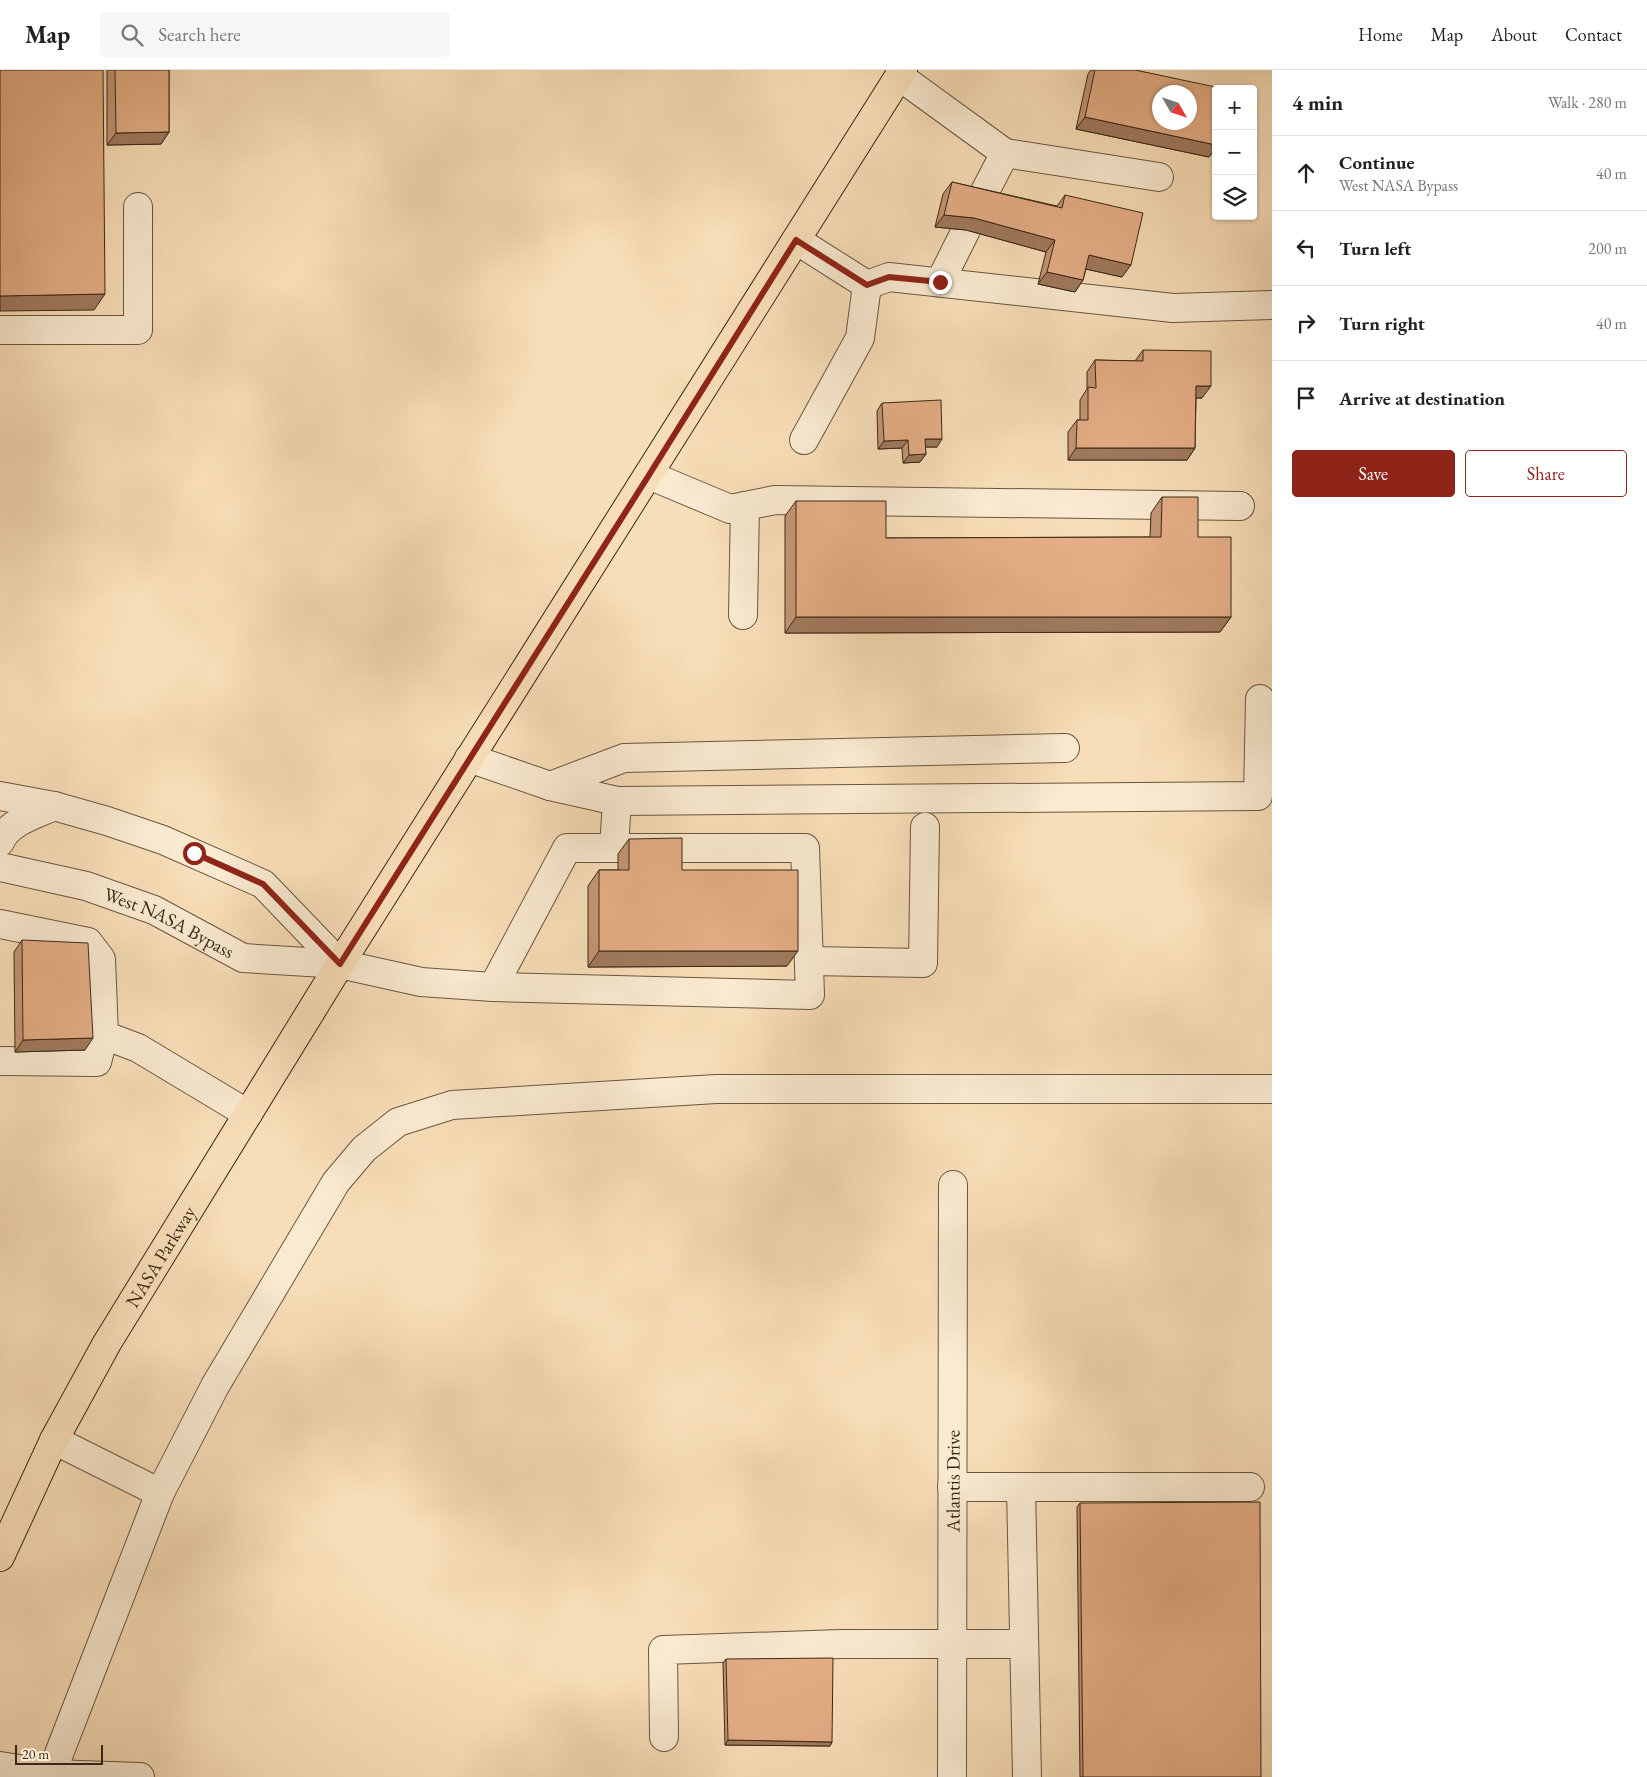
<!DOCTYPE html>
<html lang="en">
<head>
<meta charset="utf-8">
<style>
	body { margin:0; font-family:"EB Garamond",serif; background:#f6f6f6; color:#222 }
	.controls { position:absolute; right:15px; top:15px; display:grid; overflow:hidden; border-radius:5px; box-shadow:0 1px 4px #0004 }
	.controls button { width:45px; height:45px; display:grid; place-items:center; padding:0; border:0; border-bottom:1px solid #e0e0e0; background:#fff; color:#222; font:25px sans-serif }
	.compass { position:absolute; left:1152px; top:15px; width:45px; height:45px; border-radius:50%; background:#fff; box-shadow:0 1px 4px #0004; rotate:129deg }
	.scale { position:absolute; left:15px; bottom:12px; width:88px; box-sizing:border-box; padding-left:5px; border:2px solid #3b2818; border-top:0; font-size:14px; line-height:18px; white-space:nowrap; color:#3b2818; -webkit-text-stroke:4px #faead1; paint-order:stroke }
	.stop { position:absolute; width:15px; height:15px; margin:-11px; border:4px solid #8f2418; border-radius:50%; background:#fff }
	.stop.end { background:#8f2418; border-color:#fff; box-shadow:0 1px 5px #0008 }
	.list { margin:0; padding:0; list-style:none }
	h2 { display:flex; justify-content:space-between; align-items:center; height:65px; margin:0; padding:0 20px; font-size:21px }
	h2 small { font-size:16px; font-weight:400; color:#767676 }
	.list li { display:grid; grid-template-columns:32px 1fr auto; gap:15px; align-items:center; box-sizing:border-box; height:75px; padding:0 20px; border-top:1px solid #e0e0e0 }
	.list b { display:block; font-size:19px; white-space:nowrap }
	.list p { margin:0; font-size:16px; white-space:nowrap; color:#767676 }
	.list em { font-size:16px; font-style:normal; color:#767676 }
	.actions { display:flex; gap:10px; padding:15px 20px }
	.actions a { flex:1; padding:11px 0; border:1px solid #8f2418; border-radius:5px; text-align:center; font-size:18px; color:#8f2418 }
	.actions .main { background:#8f2418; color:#fff }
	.icon { flex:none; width:28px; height:28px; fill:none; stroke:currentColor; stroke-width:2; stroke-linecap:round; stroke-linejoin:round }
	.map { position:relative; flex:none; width:1272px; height:1707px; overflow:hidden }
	header { display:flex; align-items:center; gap:30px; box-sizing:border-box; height:70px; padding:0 25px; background:#fff; border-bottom:1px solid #e0e0e0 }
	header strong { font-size:24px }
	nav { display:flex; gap:28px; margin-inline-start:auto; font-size:18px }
	.search { width:350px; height:45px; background:#f6f6f6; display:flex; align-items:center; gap:12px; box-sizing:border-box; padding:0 18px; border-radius:5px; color:#767676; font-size:19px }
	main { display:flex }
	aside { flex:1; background:#fff }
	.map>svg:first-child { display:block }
</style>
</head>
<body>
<header>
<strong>Map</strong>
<div class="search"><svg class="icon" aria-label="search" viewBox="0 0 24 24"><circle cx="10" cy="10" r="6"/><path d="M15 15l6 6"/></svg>Search here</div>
<nav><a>Home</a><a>Map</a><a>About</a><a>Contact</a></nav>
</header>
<main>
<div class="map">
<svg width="1272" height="1707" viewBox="0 0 1272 1707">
	<rect width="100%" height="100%" fill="#f8deb8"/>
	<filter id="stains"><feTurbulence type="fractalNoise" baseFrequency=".004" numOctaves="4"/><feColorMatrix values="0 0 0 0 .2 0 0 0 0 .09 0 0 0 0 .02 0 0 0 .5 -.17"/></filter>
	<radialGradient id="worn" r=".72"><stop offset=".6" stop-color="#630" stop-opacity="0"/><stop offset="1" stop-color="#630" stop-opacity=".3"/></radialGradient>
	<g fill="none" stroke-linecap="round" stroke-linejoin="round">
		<defs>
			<g id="minor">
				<path d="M899 6 1005 83 979 133"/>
				<path d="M1005 83 1159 107"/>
				<path d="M796 170 867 215 889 207 1173 238 1272 235"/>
				<path d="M940 212 966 160"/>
				<path d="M0 260H138V137"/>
				<path d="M804 370 860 268 867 215"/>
				<path d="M649 405 730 439 775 430 1240 436"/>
				<path d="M743 545 745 436"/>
				<path d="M469 688 550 716 617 731 1258 726 1260 629"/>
				<path d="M550 716 624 688 1065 678"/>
				<path d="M0 726 54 736 107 751 163 770 263 814 340 894"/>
				<path d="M0 772C8 752 35 745 54 736"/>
				<path d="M614 777 617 731"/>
				<path d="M567 778H805L810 925 493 917Z"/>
				<path id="s1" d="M0 797 86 816 154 840 243 888 340 894 421 912 493 917"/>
				<path d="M0 854 88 872 101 889 104 965"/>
				<path d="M809 891 923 893 925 757"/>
				<path d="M0 991 97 992 104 965 138 978 248 1044"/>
				<path d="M54 1370 160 1423 215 1316 336 1112 364 1079 398 1052 452 1035 716 1019H1272"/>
				<path d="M952 1417H1250"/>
				<path d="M1021 1417 1027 1707"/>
				<path d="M664 1667 663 1580 841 1574H1024"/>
				<path d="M0 1696 51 1704 140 1707"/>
				<path d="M50 1707 160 1423"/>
				<path id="s2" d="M952 1707 953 1115"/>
			</g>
			<g id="major">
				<path id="s3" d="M0 1487 54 1370 107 1273 340 894 903 0"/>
			</g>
		</defs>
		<!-- minor casing -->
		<use href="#minor" stroke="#6a5640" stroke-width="30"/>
		<!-- major casing -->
		<use href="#major" stroke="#3b2818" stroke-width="30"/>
		<!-- minor -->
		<use href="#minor" stroke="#faead1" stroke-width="28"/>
		<!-- major -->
		<use href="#major" stroke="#f8deb8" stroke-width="28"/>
	</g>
	<!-- wall -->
	<path fill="#c59674" stroke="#3b2818" d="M107 0H169V62L161 74 107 75Z
		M1091 0H1135L1216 19V77L1209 87 1076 59 1088 4Z
		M952 112 1057 136 1065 125 1122 207 1086 199 1083 210 1075 222 1038 214 1046 182 966 160 935 157 943 124Z
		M1143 280 1202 328H1196L1195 378 1187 390H1068V362L1077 350H1080V330L1087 319V302L1095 290 1135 291Z
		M882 333 937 377H925L926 384 920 392 903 393 902 378 878 379 877 341Z
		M1162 427 1198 467 1231 547 1220 562 785 563V446L796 431 886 468 1150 467 1151 443Z
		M629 769 682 800 787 896 588 897V816L599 800H618V784Z
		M22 870 85 980 15 982 14 882Z
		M1080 1433 1261 1707H1080L1077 1437Z
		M726 1589 832 1672 830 1676 725 1675 723 1593Z"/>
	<!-- shaded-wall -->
	<path fill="#a07a5e" stroke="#3b2818" d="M1085 47 1216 75V77L1209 87 1076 59Z
		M169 62 161 74 107 75 116 63Z
		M944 145 974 148 1055 170 1046 182 966 160 935 157Z
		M1089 185 1131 195 1122 207 1081 198Z
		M1047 202 1083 210 1075 222 1038 214Z
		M105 224 94 240 0 241V226Z
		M1196 316H1211L1202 328H1187Z
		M925 369H942L937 377H920Z
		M908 370 902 378 878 379 884 371Z
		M1076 378H1195L1187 390H1068Z
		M926 384 920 392 903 393 909 385Z
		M796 547H1231L1220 562 785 563Z
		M599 881H798L787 896 588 897Z
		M93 968 85 980 15 982 23 970Z
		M728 1670 832 1672 830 1676 725 1675Z"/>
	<!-- building -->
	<path fill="#e5ae87" stroke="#3b2818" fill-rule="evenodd" d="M0 0H103L105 224 0 226Z
		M115 0H169V62L116 63Z
		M1095 0H1135L1225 19H1216V75L1085 47ZM1160 22H1190V52H1160Z
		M952 112 1062 138 1065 125 1143 143 1131 195 1089 185 1083 210 1047 202 1055 170 974 148 944 145Z
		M1143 280 1211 281V316H1196L1195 378H1076L1077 350H1088V317L1096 318 1095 290 1143 291Z
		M941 330 942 369H925L926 384 909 385 908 370 884 371 882 333Z
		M1162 427H1198V467H1231V547H796V431H886V468L1161 467Z
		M682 768V800H798V881H599V800H629V769Z
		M22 870 88 873 93 968 23 970Z
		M1260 1432 1261 1707H1083L1080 1433Z
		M833 1588 832 1672 728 1670 726 1589Z"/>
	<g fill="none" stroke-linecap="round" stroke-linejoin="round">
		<!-- route -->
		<path stroke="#8f2418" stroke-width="6" d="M194 783 263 814 340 894 649 405 796 170 867 215 889 207 940 212"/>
	</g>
	<g text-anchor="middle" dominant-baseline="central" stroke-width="4" stroke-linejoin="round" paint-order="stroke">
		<!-- street labels -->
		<g font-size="19" fill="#3b2818" stroke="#faead1">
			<text stroke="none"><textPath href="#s1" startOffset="179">West NASA Bypass</textPath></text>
			<text stroke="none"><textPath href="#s3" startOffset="341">NASA Parkway</textPath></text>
			<text stroke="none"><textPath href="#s2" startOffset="296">Atlantis Drive</textPath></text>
		</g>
	</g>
	<rect width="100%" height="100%" filter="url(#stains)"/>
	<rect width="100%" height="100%" fill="url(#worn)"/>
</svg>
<div class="controls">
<button>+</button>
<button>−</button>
<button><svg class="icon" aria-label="layers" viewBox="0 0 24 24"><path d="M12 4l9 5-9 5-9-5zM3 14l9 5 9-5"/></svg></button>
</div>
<svg class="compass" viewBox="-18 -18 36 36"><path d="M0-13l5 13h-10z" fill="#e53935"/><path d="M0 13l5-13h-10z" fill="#767676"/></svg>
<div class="scale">20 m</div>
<div class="stop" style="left:194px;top:783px"></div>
<div class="stop end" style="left:940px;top:212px"></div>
</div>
<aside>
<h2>4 min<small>Walk · 280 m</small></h2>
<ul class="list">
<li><svg class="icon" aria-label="ahead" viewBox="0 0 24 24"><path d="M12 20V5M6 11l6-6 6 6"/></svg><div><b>Continue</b><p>West NASA Bypass</p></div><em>40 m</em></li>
<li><svg class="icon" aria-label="left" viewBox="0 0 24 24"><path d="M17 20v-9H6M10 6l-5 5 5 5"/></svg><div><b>Turn left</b></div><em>200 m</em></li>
<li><svg class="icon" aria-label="right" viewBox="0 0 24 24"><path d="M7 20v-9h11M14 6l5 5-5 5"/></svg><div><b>Turn right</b></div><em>40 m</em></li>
<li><svg class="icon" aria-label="arrive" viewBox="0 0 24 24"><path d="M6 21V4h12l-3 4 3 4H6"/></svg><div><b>Arrive at destination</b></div></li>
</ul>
<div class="actions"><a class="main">Save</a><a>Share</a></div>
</aside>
</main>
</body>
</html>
